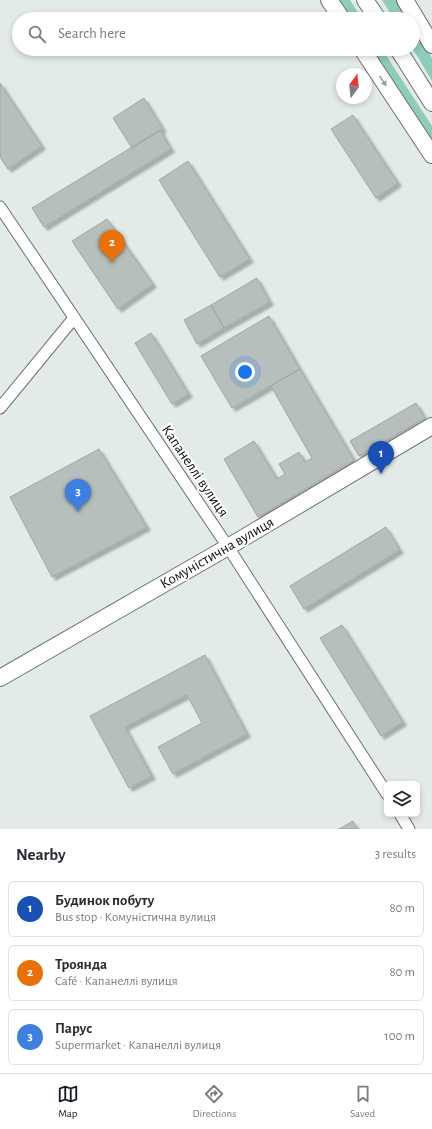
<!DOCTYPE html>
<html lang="en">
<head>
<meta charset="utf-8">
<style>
	body { margin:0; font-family:"Alegreya Sans",sans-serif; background:#f2f2f3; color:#2b2b33 }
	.controls { position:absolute; right:12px; bottom:12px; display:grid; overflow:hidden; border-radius:6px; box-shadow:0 2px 6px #0003 }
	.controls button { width:36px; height:36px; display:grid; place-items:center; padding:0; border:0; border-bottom:1px solid #e1e1e2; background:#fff; color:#2b2b33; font:20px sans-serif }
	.compass { position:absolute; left:336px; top:68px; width:36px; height:36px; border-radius:50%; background:#fff; box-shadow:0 2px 6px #0003; rotate:15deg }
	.you { position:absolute; left:245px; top:372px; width:14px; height:14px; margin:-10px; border:3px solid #fff; border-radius:50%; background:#1a73e8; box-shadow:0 0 0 6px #1a73e833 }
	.badge { display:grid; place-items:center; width:26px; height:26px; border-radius:50%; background:#111827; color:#fff; font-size:13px; font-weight:700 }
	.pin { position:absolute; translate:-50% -33px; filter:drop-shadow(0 1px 2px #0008) }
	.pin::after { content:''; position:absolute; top:21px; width:14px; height:12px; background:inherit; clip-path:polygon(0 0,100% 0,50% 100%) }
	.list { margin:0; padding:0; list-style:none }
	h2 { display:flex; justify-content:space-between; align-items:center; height:52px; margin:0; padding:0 16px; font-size:17px }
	h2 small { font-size:13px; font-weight:400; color:#7c7c81 }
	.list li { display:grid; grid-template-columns:26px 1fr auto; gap:12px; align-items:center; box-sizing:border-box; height:56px; margin:0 8px 8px; padding:0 8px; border:1px solid #e1e1e2; border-radius:6px }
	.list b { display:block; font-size:15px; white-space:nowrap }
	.list p { margin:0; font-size:13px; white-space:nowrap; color:#7c7c81 }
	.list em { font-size:13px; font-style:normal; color:#7c7c81 }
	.icon { flex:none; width:22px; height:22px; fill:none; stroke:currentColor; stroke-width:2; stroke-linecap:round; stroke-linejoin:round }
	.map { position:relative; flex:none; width:432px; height:829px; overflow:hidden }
	.search { position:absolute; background:#fff; box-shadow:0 2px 6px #0003; left:12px; right:12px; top:12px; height:44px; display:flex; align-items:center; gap:10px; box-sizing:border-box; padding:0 14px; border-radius:22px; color:#7c7c81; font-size:15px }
	.sheet { height:244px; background:#fff }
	nav { display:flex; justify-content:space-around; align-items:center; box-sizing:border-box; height:56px; border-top:1px solid #e1e1e2; background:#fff; font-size:11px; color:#7c7c81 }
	nav a { display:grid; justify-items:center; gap:2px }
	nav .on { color:#111827 }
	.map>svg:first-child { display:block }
</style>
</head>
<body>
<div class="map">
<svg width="432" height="829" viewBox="0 0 432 829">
	<defs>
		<filter id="shadow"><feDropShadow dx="3.5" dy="3.5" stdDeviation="1" flood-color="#0004"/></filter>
	</defs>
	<rect width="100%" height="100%" fill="#e3ebe9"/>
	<!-- green -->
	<path fill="#8fccbb" d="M337 0H350L362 19H350Z
		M382 0H397L409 19H394Z
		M413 25 432 58V81L413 49Z
		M370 49H382L432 126V143Z"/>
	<!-- building -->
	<path fill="#b7bfbc" stroke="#a0a7a4" filter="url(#shadow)" d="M0 83 42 146 8 169 0 157Z
		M144 98 163 129 132 148 113 118Z
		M353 115 398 183 376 198 331 129Z
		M160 130 171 149 44 227 32 208Z
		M188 161 250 259 220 277 159 180Z
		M107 219 153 284 118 309 72 241Z
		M257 278 270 302 224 328 211 305Z
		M211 305 224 328 197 344 184 320Z
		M269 316 300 369 232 408 201 356Z
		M151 333 189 394 172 404 135 343Z
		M300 369 354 460 258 517 224 459 254 441 277 479 285 474 279 464 299 452 305 462 312 458 271 386Z
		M416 403 425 418 359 456 350 441Z
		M99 449 147 527 52 577 10 497Z
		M386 527 400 550 304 609 290 586Z
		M342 625 403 722 381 736 320 638Z
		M205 655 247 734 173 774 158 747 202 723 187 695 125 727 152 776 129 788 90 716Z
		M353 821 357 829H339Z"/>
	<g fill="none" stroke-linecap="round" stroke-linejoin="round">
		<defs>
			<path id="street" d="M0 207 228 547 387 794
				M0 408 74 318
				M400 814 409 829"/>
			<path id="secondary" d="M329 0 342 19
				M365 0 378 19
				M405 0 432 45
				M362 49 432 155
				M398 49 432 103
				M0 678 228 547 432 426"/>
		</defs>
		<!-- street casing -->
		<use href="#street" stroke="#6b716f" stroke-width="13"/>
		<!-- secondary casing -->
		<use href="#secondary" stroke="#6b716f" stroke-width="18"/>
		<!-- street -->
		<use href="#street" stroke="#fff" stroke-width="11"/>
		<!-- secondary -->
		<use href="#secondary" stroke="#fff" stroke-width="16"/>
	</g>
	<!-- one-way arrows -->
	<defs><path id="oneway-solid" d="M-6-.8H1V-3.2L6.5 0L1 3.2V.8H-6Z"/></defs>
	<use fill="#9e9f9e" href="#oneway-solid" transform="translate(383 81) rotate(56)"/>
	<g text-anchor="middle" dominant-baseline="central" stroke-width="4" stroke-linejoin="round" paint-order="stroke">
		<!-- street labels -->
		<g font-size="15" fill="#0c0e0d" stroke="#fff">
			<text transform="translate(195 471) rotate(56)">Капанеллі вулиця</text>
			<text transform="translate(217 553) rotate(-30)">Комуністична вулиця</text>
		</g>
	</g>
</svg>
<div class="controls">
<button><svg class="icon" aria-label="layers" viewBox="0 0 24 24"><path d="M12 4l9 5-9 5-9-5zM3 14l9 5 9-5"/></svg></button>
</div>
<svg class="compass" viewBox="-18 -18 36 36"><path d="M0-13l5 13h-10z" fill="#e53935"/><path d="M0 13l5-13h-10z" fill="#7c7c81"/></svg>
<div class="you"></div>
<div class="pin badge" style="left:381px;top:474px;background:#1a4fb4">1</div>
<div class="pin badge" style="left:112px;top:263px;background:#e8710a">2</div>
<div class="pin badge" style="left:78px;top:512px;background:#3f7fe0">3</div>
<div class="search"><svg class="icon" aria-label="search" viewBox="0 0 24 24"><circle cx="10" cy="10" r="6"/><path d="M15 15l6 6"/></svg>Search here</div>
</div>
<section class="sheet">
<h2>Nearby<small>3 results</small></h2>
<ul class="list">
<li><span class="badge" style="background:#1a4fb4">1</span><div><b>Будинок побуту</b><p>Bus stop · Комуністична вулиця</p></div><em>80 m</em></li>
<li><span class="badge" style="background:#e8710a">2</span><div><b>Троянда</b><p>Café · Капанеллі вулиця</p></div><em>80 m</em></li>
<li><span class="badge" style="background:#3f7fe0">3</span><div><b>Парус</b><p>Supermarket · Капанеллі вулиця</p></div><em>100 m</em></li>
</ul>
</section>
<nav>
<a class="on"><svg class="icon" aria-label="map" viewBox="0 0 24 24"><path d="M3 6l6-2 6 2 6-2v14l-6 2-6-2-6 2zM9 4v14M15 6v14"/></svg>Map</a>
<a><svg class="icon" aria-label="directions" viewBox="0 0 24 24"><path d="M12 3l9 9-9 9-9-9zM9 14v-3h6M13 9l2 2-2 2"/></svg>Directions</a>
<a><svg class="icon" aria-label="saved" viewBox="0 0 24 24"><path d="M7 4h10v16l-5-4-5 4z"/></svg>Saved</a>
</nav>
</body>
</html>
